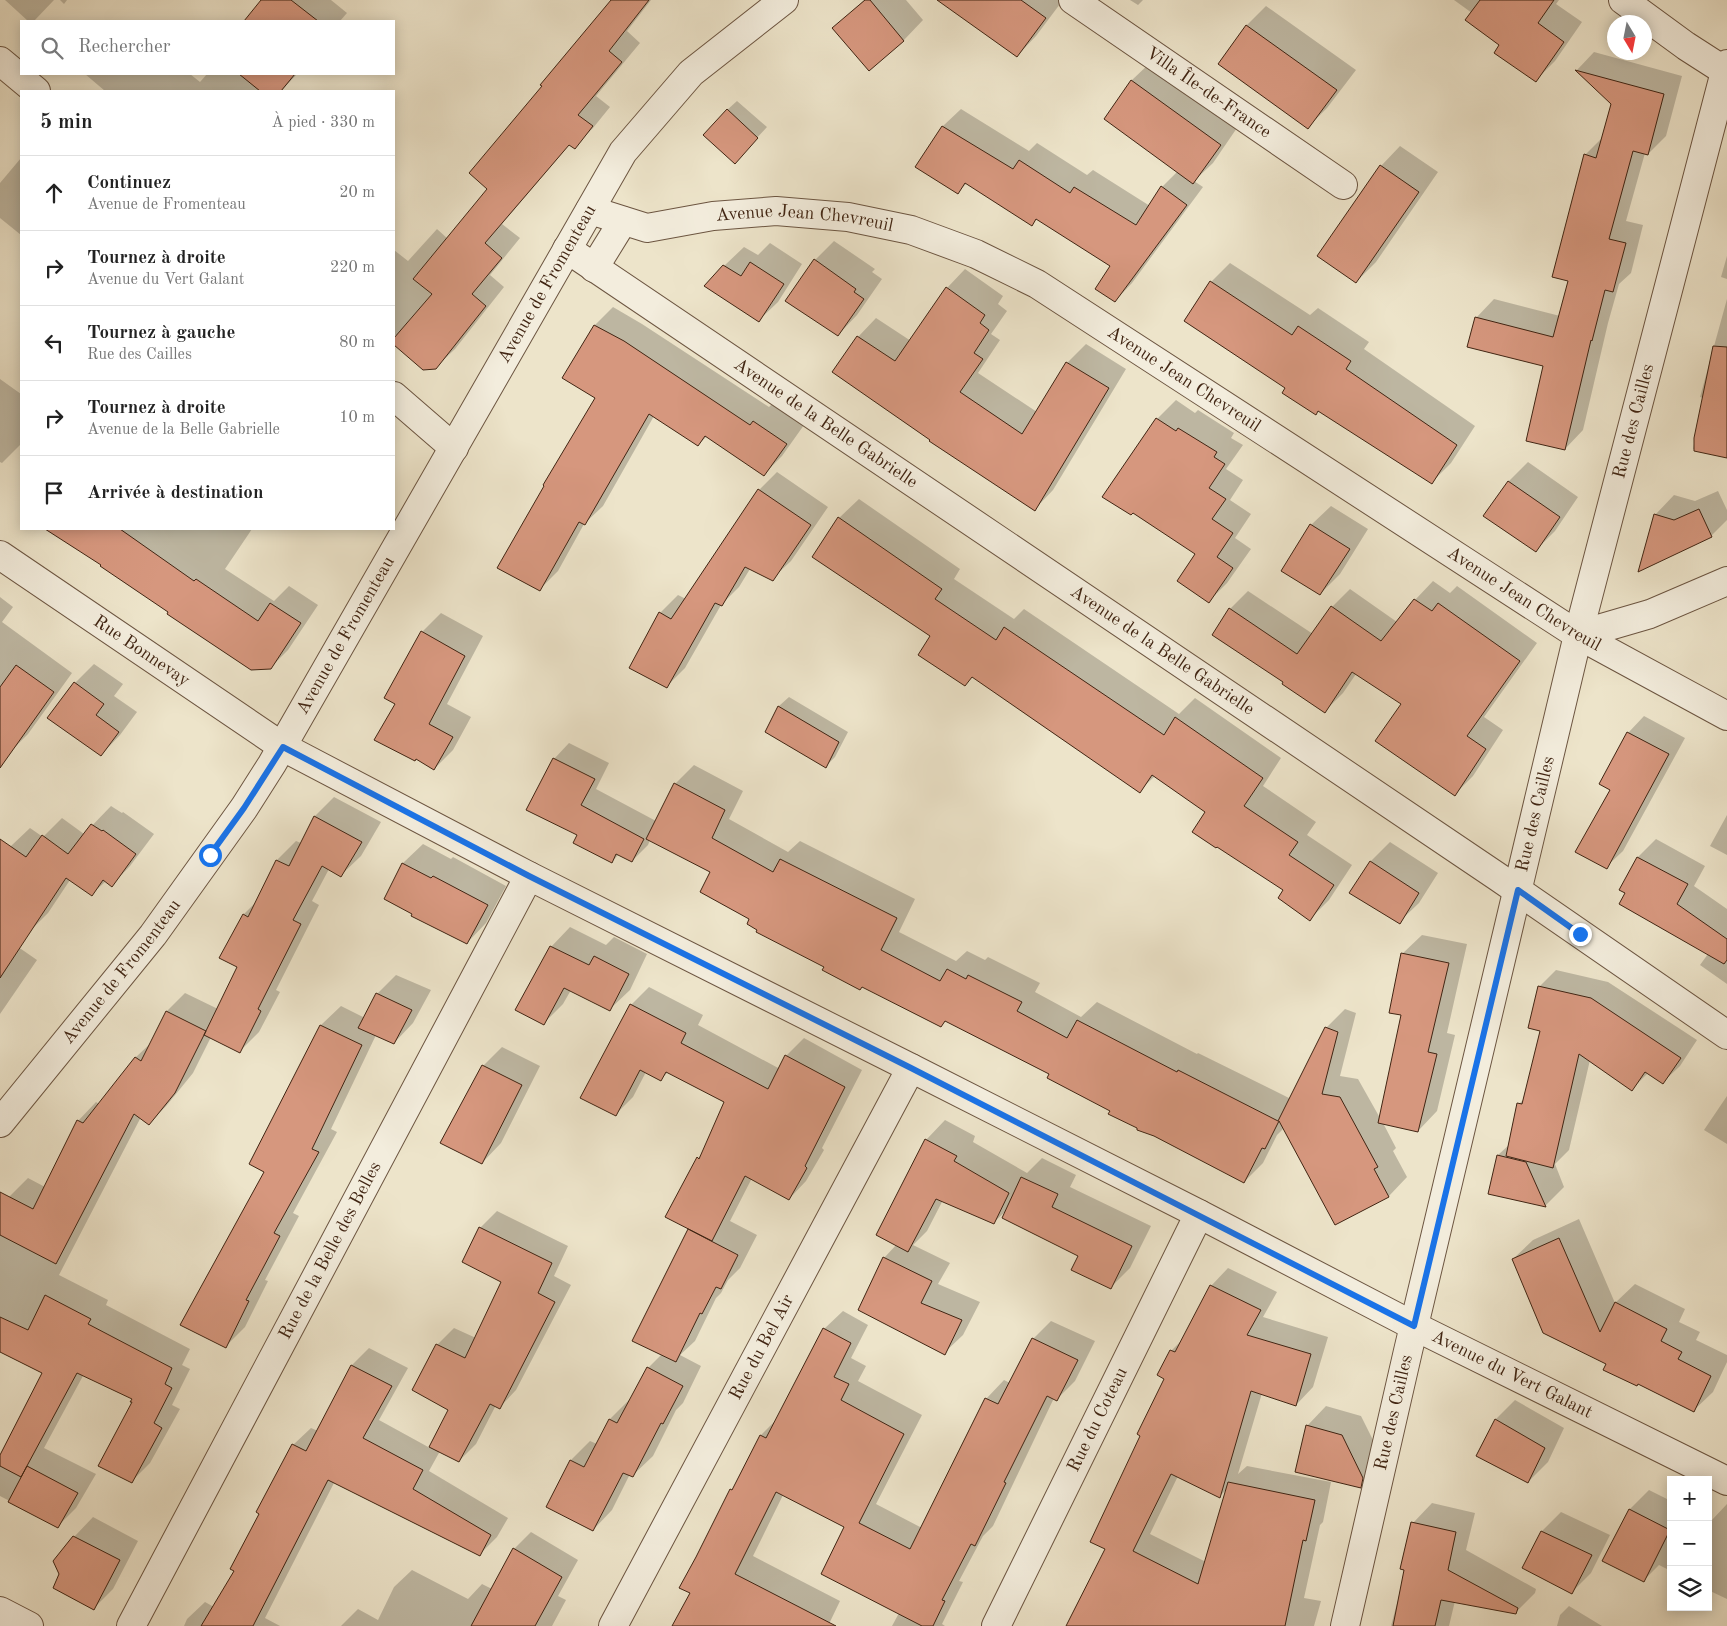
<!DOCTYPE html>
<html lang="fr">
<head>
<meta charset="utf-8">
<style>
	body { margin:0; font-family:"Old Standard TT",serif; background:#f6f6f6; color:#222 }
	.controls { position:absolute; right:15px; bottom:15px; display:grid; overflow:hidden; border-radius:0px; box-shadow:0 2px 12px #0003 }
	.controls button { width:45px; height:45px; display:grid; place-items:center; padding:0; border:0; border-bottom:1px solid #e0e0e0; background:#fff; color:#222; font:25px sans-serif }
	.compass { position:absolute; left:1607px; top:15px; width:45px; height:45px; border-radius:50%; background:#fff; box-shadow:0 2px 12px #0003; rotate:170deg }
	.stop { position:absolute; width:15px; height:15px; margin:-11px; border:4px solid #1a73e8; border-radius:50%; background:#fff }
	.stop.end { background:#1a73e8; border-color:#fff; box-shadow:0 1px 5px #0008 }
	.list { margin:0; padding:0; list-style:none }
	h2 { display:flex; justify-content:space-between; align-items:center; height:65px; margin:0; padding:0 20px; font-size:21px }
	h2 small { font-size:16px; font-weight:400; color:#767676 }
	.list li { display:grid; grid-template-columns:32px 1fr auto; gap:15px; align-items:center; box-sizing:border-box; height:75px; padding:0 20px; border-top:1px solid #e0e0e0 }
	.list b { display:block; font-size:19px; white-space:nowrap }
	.list p { margin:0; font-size:16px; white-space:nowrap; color:#767676 }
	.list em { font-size:16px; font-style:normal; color:#767676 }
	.icon { flex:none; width:28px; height:28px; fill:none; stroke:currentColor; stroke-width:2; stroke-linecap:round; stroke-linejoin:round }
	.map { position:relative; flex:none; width:1727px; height:1626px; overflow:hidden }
	.search { position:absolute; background:#fff; box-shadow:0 2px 12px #0003; left:20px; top:20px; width:375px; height:55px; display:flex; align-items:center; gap:12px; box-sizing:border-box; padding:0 18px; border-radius:0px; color:#767676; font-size:19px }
	.panel { position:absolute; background:#fff; box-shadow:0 2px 12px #0003; left:20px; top:90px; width:375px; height:440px; border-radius:0px }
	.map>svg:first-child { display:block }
</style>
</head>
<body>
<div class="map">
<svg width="1727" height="1626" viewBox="0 0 1727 1626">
	<rect width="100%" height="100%" fill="#ede4ca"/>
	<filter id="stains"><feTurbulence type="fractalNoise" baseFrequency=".004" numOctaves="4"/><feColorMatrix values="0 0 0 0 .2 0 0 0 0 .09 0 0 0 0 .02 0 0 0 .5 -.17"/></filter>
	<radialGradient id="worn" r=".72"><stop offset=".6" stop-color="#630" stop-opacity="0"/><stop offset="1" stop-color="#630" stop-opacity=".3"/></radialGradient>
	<!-- shadow -->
	<path fill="#0003" fill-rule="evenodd" d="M5 0H54L34 21H28Z
		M60 0H67L64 4Z
		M263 0H331L347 13 340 21H246Z
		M612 0H651L627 31 640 43 596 96 610 107 593 128 574 147 570 144 502 224 520 238 490 275 504 287 455 349 435 368 423 369 394 343V339L397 336 394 334V250L408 261 437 229 448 239 489 189 544 86Z
		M864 0H906L923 20 904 40 869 69 834 28Z
		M939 0H1063L1036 36 1017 56Z
		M1130 0H1143L1138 5Z
		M1454 0H1559L1556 4 1582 22 1555 61 1536 80 1472 13Z
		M1266 6 1356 70 1327 108 1308 127 1220 64 1247 25Z
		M1594 52 1682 76 1666 136 1648 154 1645 153 1626 221 1643 225 1631 273 1619 284 1608 323 1583 430 1565 449 1545 365 1476 318 1494 299 1560 316 1569 281 1585 155 1603 137 1612 104 1577 70Z
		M1152 61 1239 125 1213 163 1194 181 1203 187 1132 283 1115 301 1111 266 1038 218 1031 225 967 183 958 192 917 167 943 126 961 109 1029 151 1037 143 1087 175 1093 170 1150 206 1162 187 1178 171 1106 119 1132 80Z
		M85 74H190L200 82 207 74H297L281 91H262L260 89 258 91H105Z
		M737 101 767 127 744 152 727 110Z
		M1400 146 1438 172 1376 262 1356 282 1319 256 1381 166Z
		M21 158V235L0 218V183Z
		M834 241 875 269 872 272 882 279 857 315 838 335 815 260Z
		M770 243 802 264 778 302 758 321 724 266 744 247 758 255Z
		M1727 256V279L1721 277Z
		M1230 263 1310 315 1318 308 1369 342 1364 349 1475 426 1451 463 1432 482 1287 388 1211 282Z
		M965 269 1003 296 998 304 1007 311 991 334 1000 340 978 373 1037 412 1067 363 1086 344 1126 369 1053 490 1035 509 858 337 876 318 911 341 947 288Z
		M1727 299V456L1693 449 1703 398 1700 397Z
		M613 307 642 324 769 407 772 404 804 425 782 456 764 474 707 436 698 445 654 416 603 506 584 524 558 571 540 589 597 397 564 378 595 325Z
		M0 379 21 394V444L2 463 0 462Z
		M1176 400 1195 413 1198 410 1234 433 1231 438 1243 445 1226 469 1243 480 1230 500 1251 514 1235 538 1251 549 1227 583 1209 601 1196 554 1133 511 1104 497 1157 419Z
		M1528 462 1578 497 1555 531 1535 551 1509 481Z
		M777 472 828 507 791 561 772 579 750 569 739 587 721 605 685 668 667 686 660 613 678 595 686 599 759 490Z
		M1718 491 1727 510V520L1711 536 1655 515 1674 495 1695 501Z
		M859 499 960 569 954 579 1014 619 1024 609 1179 714 1195 698 1281 758 1263 786 1316 822 1307 835 1352 865 1329 900 1310 919 1285 890 1206 812 1155 776 1139 791 973 676 965 684 932 636 814 557 839 518Z
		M1331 506 1368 529 1340 574 1320 594 1311 525Z
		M47 529H252L225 569 274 601 289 586 318 605 288 650 270 668 170 612 103 565Z
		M1433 581 1450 593 1457 586 1537 643 1484 717 1503 730 1473 776 1455 794 1403 704 1356 674 1343 693 1325 711 1285 681 1230 609 1248 591 1313 634 1332 607 1350 589 1397 622 1415 600Z
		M0 597 13 607 2 622 72 673 28 734 9 753 0 747Z
		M441 613 483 636 447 704 471 717 453 750 434 769 416 758 396 703 422 632Z
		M94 664 123 684 114 696 137 712 120 735 101 755 75 683Z
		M789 697 848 732 835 757 826 766 767 731 779 706Z
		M1644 716 1685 738 1623 851 1606 867 1628 733Z
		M569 743 609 763 596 789 656 821 675 784 694 765 743 791 729 819 788 852 800 841 915 899 899 932 956 961 967 951 985 960 988 957 1040 983 1035 992 1081 1017 1097 1002 1197 1054 1198 1053 1291 1099 1326 1028 1345 1009 1356 1013 1340 1076 1358 1079 1380 1118 1402 1014V954L1422 935 1467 944 1447 1033 1455 1035 1437 1111 1418 1131 1383 1123 1396 1148 1393 1151 1407 1177 1389 1196 1335 1223 1284 1128 1277 1135 1263 1163 1244 1182 1110 1114 1112 1110 1051 1073 946 1021 941 1026 758 930 751 918 712 871 650 840 648 845 632 861 619 854 612 862 579 834 554 759Z
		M334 797 381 822 361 856 341 875 329 869 312 901 319 905 276 990 280 992 259 1032 240 1051 211 1037 193 1073 167 1105 149 1124 141 1117 59 1275 108 1300 106 1305 190 1349 182 1365 190 1369 172 1405 180 1409 150 1463 132 1481 134 1398 84 1374 44 1448 96 1474 76 1508 58 1526 0 1496V1457L44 1372 0 1351V1214L9 1197 28 1178 45 1187 78 1121 96 1102 99 1104 136 1057 152 1042 167 1011 185 993 218 1009 238 966 244 914 257 901 277 860 296 841 301 843 315 816Z
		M111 806 122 813 123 812 154 834 130 866 112 885 106 881 92 894 70 880 48 913 29 932 0 912V861L11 846 30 828 43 837 62 818 84 834Z
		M1727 815V855L1710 846Z
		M1656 839 1705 866 1694 886 1727 909V984L1700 965 1708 954 1620 890 1638 857Z
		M1390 842 1438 873 1419 903 1399 922 1351 892 1371 861Z
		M423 844 451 859 453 857 506 886 486 923 467 943 385 899 403 863Z
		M570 927 606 945 614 937 647 954 630 990 610 1009 571 990 563 1004 543 1024 551 947Z
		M11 942 37 960 0 1014V953Z
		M1556 970 1608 982 1697 1040 1680 1066 1663 1082 1648 1073 1632 1089 1590 1060 1569 1150 1555 1164 1564 1187 1545 1206 1498 1155 1510 1144 1519 1104 1525 1098 1541 1030 1539 987Z
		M396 975 431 990 413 1023 394 1043 376 1035 331 1129 337 1132 293 1213 299 1216 265 1280 268 1281 245 1327 225 1347 266 1171 251 1164 321 1025 341 1006 365 1018 377 994Z
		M649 987 703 1015 698 1025 780 1069 786 1056 804 1038 862 1070 822 1148 824 1150 806 1181 789 1199 752 1178 730 1221 757 1235 740 1268 728 1280 721 1293 716 1298 695 1341 680 1355 701 1366 683 1403 676 1410 653 1456 633 1475 630 1474 612 1510 593 1530 547 1506 571 1460 590 1441 597 1444 610 1419 629 1400 631 1401 648 1368 662 1354 691 1229 698 1158 704 1152 726 1102 668 1072 661 1079 646 1072 633 1097 615 1115 582 1097 631 1005Z
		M502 1047 540 1066 501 1143 482 1163 483 1066Z
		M1727 1096V1144L1704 1130Z
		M945 1120 975 1136 973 1142 1027 1173 1042 1158 1076 1175 1070 1187 1151 1226 1130 1268 1110 1288 1079 1256 1007 1210 993 1223 943 1200 927 1231 913 1245 950 1263 938 1284 980 1302 963 1335 944 1353 884 1258 897 1244 926 1140Z
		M497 1211 568 1246 554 1276 571 1285 516 1390 500 1407 496 1405 476 1444 459 1461 440 1451 429 1471 508 1518 497 1537 480 1554 335 1481 265 1618 280 1626H184L187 1619 205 1602 214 1607 236 1571 260 1513 293 1445 311 1428 318 1431 352 1365 369 1348 408 1368 379 1420 430 1448 449 1409 437 1345 454 1328 476 1338 503 1281 480 1228Z
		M1579 1219 1615 1303 1635 1284 1685 1309 1679 1322 1700 1332 1696 1340 1727 1355V1362L1713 1392 1693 1411 1608 1363 1513 1259 1533 1240Z
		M1228 1268 1277 1292 1263 1317 1328 1337 1313 1387 1296 1405 1262 1393 1238 1474 1247 1466 1331 1482 1323 1522 1320 1525 1304 1598 1321 1601 1314 1626H1067L1107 1548 1142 1435 1165 1378 1171 1351 1184 1338 1211 1286ZM1178 1476 1220 1496 1228 1488 1206 1562 1150 1534Z
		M843 1311 868 1325 851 1358 866 1366 858 1381 922 1415 876 1504 922 1528 986 1399 1004 1380 1010 1383 1033 1339 1051 1321 1095 1341 1075 1381 1057 1399 1054 1398 993 1526 983 1536 959 1581 963 1582 942 1624 945 1626H892L899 1613 846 1527 783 1495 753 1556 840 1601 828 1626H674L692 1593 697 1558 731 1490 736 1485 761 1435 778 1418 824 1329Z
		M1515 1400 1564 1428 1548 1462 1528 1482 1496 1419Z
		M1326 1406 1361 1416 1382 1458 1380 1467 1360 1487 1307 1426Z
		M1649 1490 1671 1501V1571L1659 1565 1644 1580 1604 1560 1630 1509Z
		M1432 1503 1475 1513 1466 1550 1536 1589 1535 1593 1515 1613 1455 1601 1449 1626H1391L1406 1569 1413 1523Z
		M1727 1504V1599L1708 1590V1520L1711 1521Z
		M1561 1512 1610 1535 1591 1573 1572 1592 1542 1531Z
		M93 1517 138 1541 113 1589 93 1609 74 1537Z
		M531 1532 578 1560 558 1596 566 1600 552 1626H341L358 1609 378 1620 394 1587 412 1570 468 1599 482 1584 492 1589 514 1549Z
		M1569 1606 1602 1626H1557L1560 1615Z"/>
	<!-- building -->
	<path fill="#d6977e" stroke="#412513" d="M261 0H291L318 21H244Z
		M611 0H649L609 51 622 62 578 115 593 126 575 149 569 145 485 243 502 258 472 294 486 306 436 369 423 370 394 345V338L432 294 413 279 487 189 469 173 542 86 540 85Z
		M865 0H870L904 41 869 71 832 28Z
		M937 0H1021L1046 18 1017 57Z
		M1480 0H1554L1538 23 1564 42 1536 82 1494 53 1499 45 1465 20Z
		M1246 25 1337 90 1308 129 1218 64Z
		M1575 70 1664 94 1648 155 1633 151 1609 239 1626 243 1613 292 1605 290 1592 341 1591 340 1565 450 1526 441 1543 366 1467 347 1475 317 1553 337 1568 281 1552 277 1584 154 1596 158 1611 104Z
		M239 74H295L281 91H260Z
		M1131 80 1221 145 1193 184 1104 119Z
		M727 109 758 138 735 164 703 135Z
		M942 126 1013 169 1019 160 1070 193 1074 187 1136 225 1161 186 1187 205 1115 302 1095 289 1110 266 1036 219 1032 226 965 183 958 194 915 167Z
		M1380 165 1419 192 1356 283 1317 256Z
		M814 259 856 289 854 292 864 299 838 336 785 301Z
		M750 262 784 284 759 322 704 286 723 265 741 276Z
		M1210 281 1292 335 1298 326 1351 361 1346 369 1457 445 1432 484 1318 411 1316 415 1282 393 1285 388 1184 321Z
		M946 287 985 315 980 323 989 330 974 353 983 359 960 392 1022 434 1066 362 1109 388 1035 511 929 441 930 440 832 372 857 336 895 361Z
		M594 325 624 341 750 425 753 421 787 444 764 476 705 436 698 446 649 414 585 525 579 522 540 591 497 568 544 486 543 485 595 398 562 378Z
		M1713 346 1727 347V458L1694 451V438Z
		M1156 418 1176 431 1178 428 1217 452 1214 457 1225 464 1209 488 1226 499 1212 519 1233 533 1217 557 1233 568 1209 603 1177 581 1195 554 1133 513 1131 515 1102 497Z
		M1508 481 1560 517 1536 552 1483 516Z
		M758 489 811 525 773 581 745 567 722 606 715 603 667 688 629 668 659 612 671 619Z
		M1699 509 1712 537 1638 572 1654 514 1674 520Z
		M838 517 942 589 935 599 996 640 1004 627 1164 735 1175 717 1263 778 1244 806 1298 842 1289 855 1334 885 1310 921 1278 898 1283 890 1217 847 1216 848 1192 832 1205 812 1152 775 1140 793 972 677 965 686 918 655 930 636 812 557Z
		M1310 524 1350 549 1320 595 1281 571Z
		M45 529H120L194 581 196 579 258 621 270 603 301 623 271 669 251 670 167 614 168 612 100 566 101 565Z
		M1414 599 1432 611 1438 603 1520 661 1467 736 1486 749 1455 796 1375 741 1401 704 1352 672 1325 713 1282 684 1283 682 1212 635 1229 608 1297 654 1331 606 1381 641Z
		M421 631 465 656 429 724 453 737 434 770 416 759 415 761 374 740 395 704 384 698Z
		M16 665 54 692 0 768V687Z
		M74 682 104 704 96 715 119 732 101 756 47 718Z
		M778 706 839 742 826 768 765 732Z
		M1627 732 1669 754 1607 869 1575 852 1610 790 1599 784Z
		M553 758 595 779 581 805 644 839 632 862 616 854 612 863 573 843 577 835 526 810Z
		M674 783 725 810 712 838 773 872 780 859 897 918 881 950 940 981 947 969 966 979 968 975 1022 1002 1017 1011 1067 1038 1077 1020 1177 1072 1178 1070 1278 1121 1325 1027 1338 1032 1322 1094 1340 1097 1378 1167 1374 1169 1389 1197 1335 1225 1279 1121 1265 1149 1262 1148 1244 1183 1154 1136 1137 1130V1128L1108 1114 1110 1111 1047 1078 1049 1074 945 1021 941 1027 862 987 860 990 822 970 824 967 756 932 757 930 747 924 749 919 700 892 710 872 646 839Z
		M314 816 362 842 341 877 322 866 293 920 301 924 258 1009 261 1011 240 1053 204 1035 237 967 219 958 243 914 248 917 276 860 289 866Z
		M91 824 102 831 103 830 136 854 112 887 103 880 92 896 66 878 0 978V839L26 857 42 835 68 854Z
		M1637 857 1688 884 1677 904 1727 939V960L1724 964 1619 904 1625 893 1619 890Z
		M1370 861 1419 893 1400 924 1349 893Z
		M402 863 431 878 433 876 488 905 467 944 411 916 412 914 384 899Z
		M550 946 589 965 594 956 629 974 610 1011 564 988 544 1025 515 1010Z
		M1401 953 1449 963 1428 1052 1437 1054 1418 1132 1378 1123 1401 1015 1389 1013Z
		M1538 986 1591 998 1681 1058 1663 1084 1645 1072 1632 1091 1579 1054 1553 1168 1506 1156 1517 1103 1522 1104 1540 1031 1528 1028Z
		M376 993 412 1010 394 1044 358 1028Z
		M630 1004 686 1033 681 1043 768 1089 785 1055 845 1087 805 1166 807 1168 789 1200 745 1176 712 1241 665 1217 697 1157 699 1159 724 1102 666 1072 661 1081 640 1070 616 1116 580 1098Z
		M166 1011 206 1031 175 1093 149 1125 134 1114 56 1264 0 1235V1192L33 1209 77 1120 83 1123 135 1057 141 1061Z
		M320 1025 362 1045 312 1149 319 1152 274 1233 280 1236 246 1300 249 1301 226 1348 180 1325 264 1172 249 1164Z
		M482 1065 522 1085 482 1164 440 1143Z
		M925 1139 957 1156 954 1161 1009 1193 994 1224 936 1199 908 1252 876 1235Z
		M1497 1155 1526 1162 1546 1207 1488 1194Z
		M1021 1177 1058 1194 1052 1207 1132 1246 1111 1289 1071 1270 1078 1256 1002 1218Z
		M479 1227 552 1263 538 1293 555 1302 500 1409 490 1404 459 1462 429 1447 448 1410 412 1390 436 1344 465 1358 501 1282 462 1262Z
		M688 1229 738 1255 721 1289 716 1287 702 1314 700 1313 676 1362 632 1341Z
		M1559 1238 1600 1332 1615 1302 1667 1329 1661 1341 1682 1352 1678 1359 1711 1376 1694 1412 1638 1384 1637 1386 1603 1370 1606 1364 1543 1333 1512 1259Z
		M883 1257 932 1281 921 1303 962 1320 945 1355 858 1310Z
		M1210 1285 1261 1310 1247 1335 1311 1354 1296 1406 1251 1391 1220 1498 1171 1474 1133 1551 1198 1584 1228 1482 1315 1500 1306 1541 1303 1540 1285 1626H1066L1105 1549 1090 1542 1140 1436 1137 1434 1164 1379 1157 1375 1170 1350 1175 1352Z
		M45 1295 91 1319 88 1324 172 1368 165 1384 172 1388 154 1423 162 1428 132 1483 98 1466 132 1402H130L132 1399 77 1373 21 1477 0 1466V1455L42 1373 0 1352V1317L28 1330Z
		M823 1328 851 1343 834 1377 849 1384 841 1400 904 1434 859 1523 910 1549 985 1398 998 1404 1032 1338 1078 1360 1057 1401 1047 1396 1004 1482 1006 1483 975 1546 971 1544 942 1600 945 1601 933 1626H922L821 1574 844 1527 776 1492 735 1574 836 1626H672L690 1593 679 1588 696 1557 730 1489 732 1490 760 1435 766 1438Z
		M351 1365 392 1386 363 1438 423 1470 413 1489 491 1535 480 1556 328 1480 253 1626H201L234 1571 230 1569 259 1514 256 1512 292 1444 306 1451Z
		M647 1367 683 1386 663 1424 661 1423 633 1477 623 1473 593 1531 546 1507 570 1460 584 1467 609 1419 617 1423Z
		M1495 1419 1545 1448 1528 1483 1476 1456Z
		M1306 1425 1342 1435 1363 1478 1361 1488 1295 1472Z
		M27 1466 78 1493 58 1528 8 1502Z
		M1629 1509 1670 1530 1644 1582 1602 1561Z
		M1411 1522 1456 1532 1448 1570 1518 1608 1516 1614 1441 1600 1435 1626H1393L1404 1570 1400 1569Z
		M1541 1531 1592 1555 1572 1594 1522 1568Z
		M73 1536 120 1560 94 1610 53 1588 59 1574 53 1561Z
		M513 1548 562 1577 535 1626H471Z"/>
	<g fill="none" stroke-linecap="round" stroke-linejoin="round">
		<defs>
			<g id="street">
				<path id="s1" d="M1073 0 1343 185"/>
				<path d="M1623 0 1686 46 1725 71"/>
				<path d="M0 61 36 91"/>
				<path id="s2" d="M590 210 647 228 713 216 776 211 848 217 911 230 976 254 1037 284 1578 635 1727 716"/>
				<path id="s3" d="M567 249 1498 877 1727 1035"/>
				<path d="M594 268 623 221"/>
				<path d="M394 396 454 448"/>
				<path id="s4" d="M0 555 283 747 529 876 911 1068 1199 1214 1414 1326 1727 1481"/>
				<path d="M1578 635 1650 614 1727 581"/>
				<path id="s5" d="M0 1123 153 935 244 808 272 764 623 152 691 73 784 0"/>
				<path d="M0 1611 29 1626"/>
				<path id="s6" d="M131 1626 529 876"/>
				<path id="s7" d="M613 1626 911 1068"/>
				<path id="s8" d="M996 1626 1199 1214"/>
				<path id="s9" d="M1345 1626 1408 1351 1578 635 1727 64"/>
			</g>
		</defs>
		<!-- street casing -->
		<use href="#street" stroke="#6c5541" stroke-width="30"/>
		<!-- street -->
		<use href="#street" stroke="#f3eddd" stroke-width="28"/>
	</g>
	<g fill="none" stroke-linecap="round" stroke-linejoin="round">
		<!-- route -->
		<path stroke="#1a73e8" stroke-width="6" d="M210 855 244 808 283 747 529 876 911 1068 1414 1326 1518 890 1580 934"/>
	</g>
	<g text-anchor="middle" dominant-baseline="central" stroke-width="5" stroke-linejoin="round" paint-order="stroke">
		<!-- street labels -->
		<g font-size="18" fill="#412513" stroke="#f3eddd">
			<text stroke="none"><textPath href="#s1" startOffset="164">Villa Île-de-France</textPath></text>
			<text stroke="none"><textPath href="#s2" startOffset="219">Avenue Jean Chevreuil</textPath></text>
			<text stroke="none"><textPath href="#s5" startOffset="1004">Avenue de Fromenteau</textPath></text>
			<text stroke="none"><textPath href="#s2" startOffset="639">Avenue Jean Chevreuil</textPath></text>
			<text stroke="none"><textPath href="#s9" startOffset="1239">Rue des Cailles</textPath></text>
			<text stroke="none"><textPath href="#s3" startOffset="312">Avenue de la Belle Gabrielle</textPath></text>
			<text stroke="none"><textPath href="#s2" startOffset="1044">Avenue Jean Chevreuil</textPath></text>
			<text stroke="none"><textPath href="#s5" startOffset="599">Avenue de Fromenteau</textPath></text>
			<text stroke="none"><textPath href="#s3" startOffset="718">Avenue de la Belle Gabrielle</textPath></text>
			<text stroke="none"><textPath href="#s4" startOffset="171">Rue Bonnevay</textPath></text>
			<text stroke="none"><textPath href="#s9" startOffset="834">Rue des Cailles</textPath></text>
			<text stroke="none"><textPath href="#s5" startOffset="194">Avenue de Fromenteau</textPath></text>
			<text stroke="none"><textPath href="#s6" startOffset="425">Rue de la Belle des Belles</textPath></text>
			<text stroke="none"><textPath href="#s7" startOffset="316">Rue du Bel Air</textPath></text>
			<text stroke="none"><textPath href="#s4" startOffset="1722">Avenue du Vert Galant</textPath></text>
			<text stroke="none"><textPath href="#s9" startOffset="219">Rue des Cailles</textPath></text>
			<text stroke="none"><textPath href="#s8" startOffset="230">Rue du Coteau</textPath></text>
		</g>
	</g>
	<rect width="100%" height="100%" filter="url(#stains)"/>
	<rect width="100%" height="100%" fill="url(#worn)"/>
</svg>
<div class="controls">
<button>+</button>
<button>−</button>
<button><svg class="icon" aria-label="layers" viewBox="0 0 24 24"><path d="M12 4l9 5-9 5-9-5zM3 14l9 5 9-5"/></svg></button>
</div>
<svg class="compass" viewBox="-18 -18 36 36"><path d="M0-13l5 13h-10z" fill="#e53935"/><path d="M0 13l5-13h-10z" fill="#767676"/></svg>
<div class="stop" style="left:210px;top:855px"></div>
<div class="stop end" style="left:1580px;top:934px"></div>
<div class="search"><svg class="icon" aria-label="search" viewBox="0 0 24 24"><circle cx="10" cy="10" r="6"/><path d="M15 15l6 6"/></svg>Rechercher</div>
<section class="panel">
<h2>5 min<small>À pied · 330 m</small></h2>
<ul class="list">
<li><svg class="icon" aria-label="ahead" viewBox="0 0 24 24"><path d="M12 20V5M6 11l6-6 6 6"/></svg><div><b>Continuez</b><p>Avenue de Fromenteau</p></div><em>20 m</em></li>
<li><svg class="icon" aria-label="right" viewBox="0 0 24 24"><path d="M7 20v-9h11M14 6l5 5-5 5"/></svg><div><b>Tournez à droite</b><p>Avenue du Vert Galant</p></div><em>220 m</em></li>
<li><svg class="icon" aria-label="left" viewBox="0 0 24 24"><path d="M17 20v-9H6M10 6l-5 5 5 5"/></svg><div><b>Tournez à gauche</b><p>Rue des Cailles</p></div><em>80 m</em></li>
<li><svg class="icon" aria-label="right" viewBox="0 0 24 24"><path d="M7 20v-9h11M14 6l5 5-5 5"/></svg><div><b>Tournez à droite</b><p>Avenue de la Belle Gabrielle</p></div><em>10 m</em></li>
<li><svg class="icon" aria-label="arrive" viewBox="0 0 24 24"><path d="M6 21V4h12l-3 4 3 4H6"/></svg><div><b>Arrivée à destination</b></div></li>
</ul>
</section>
</div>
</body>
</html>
